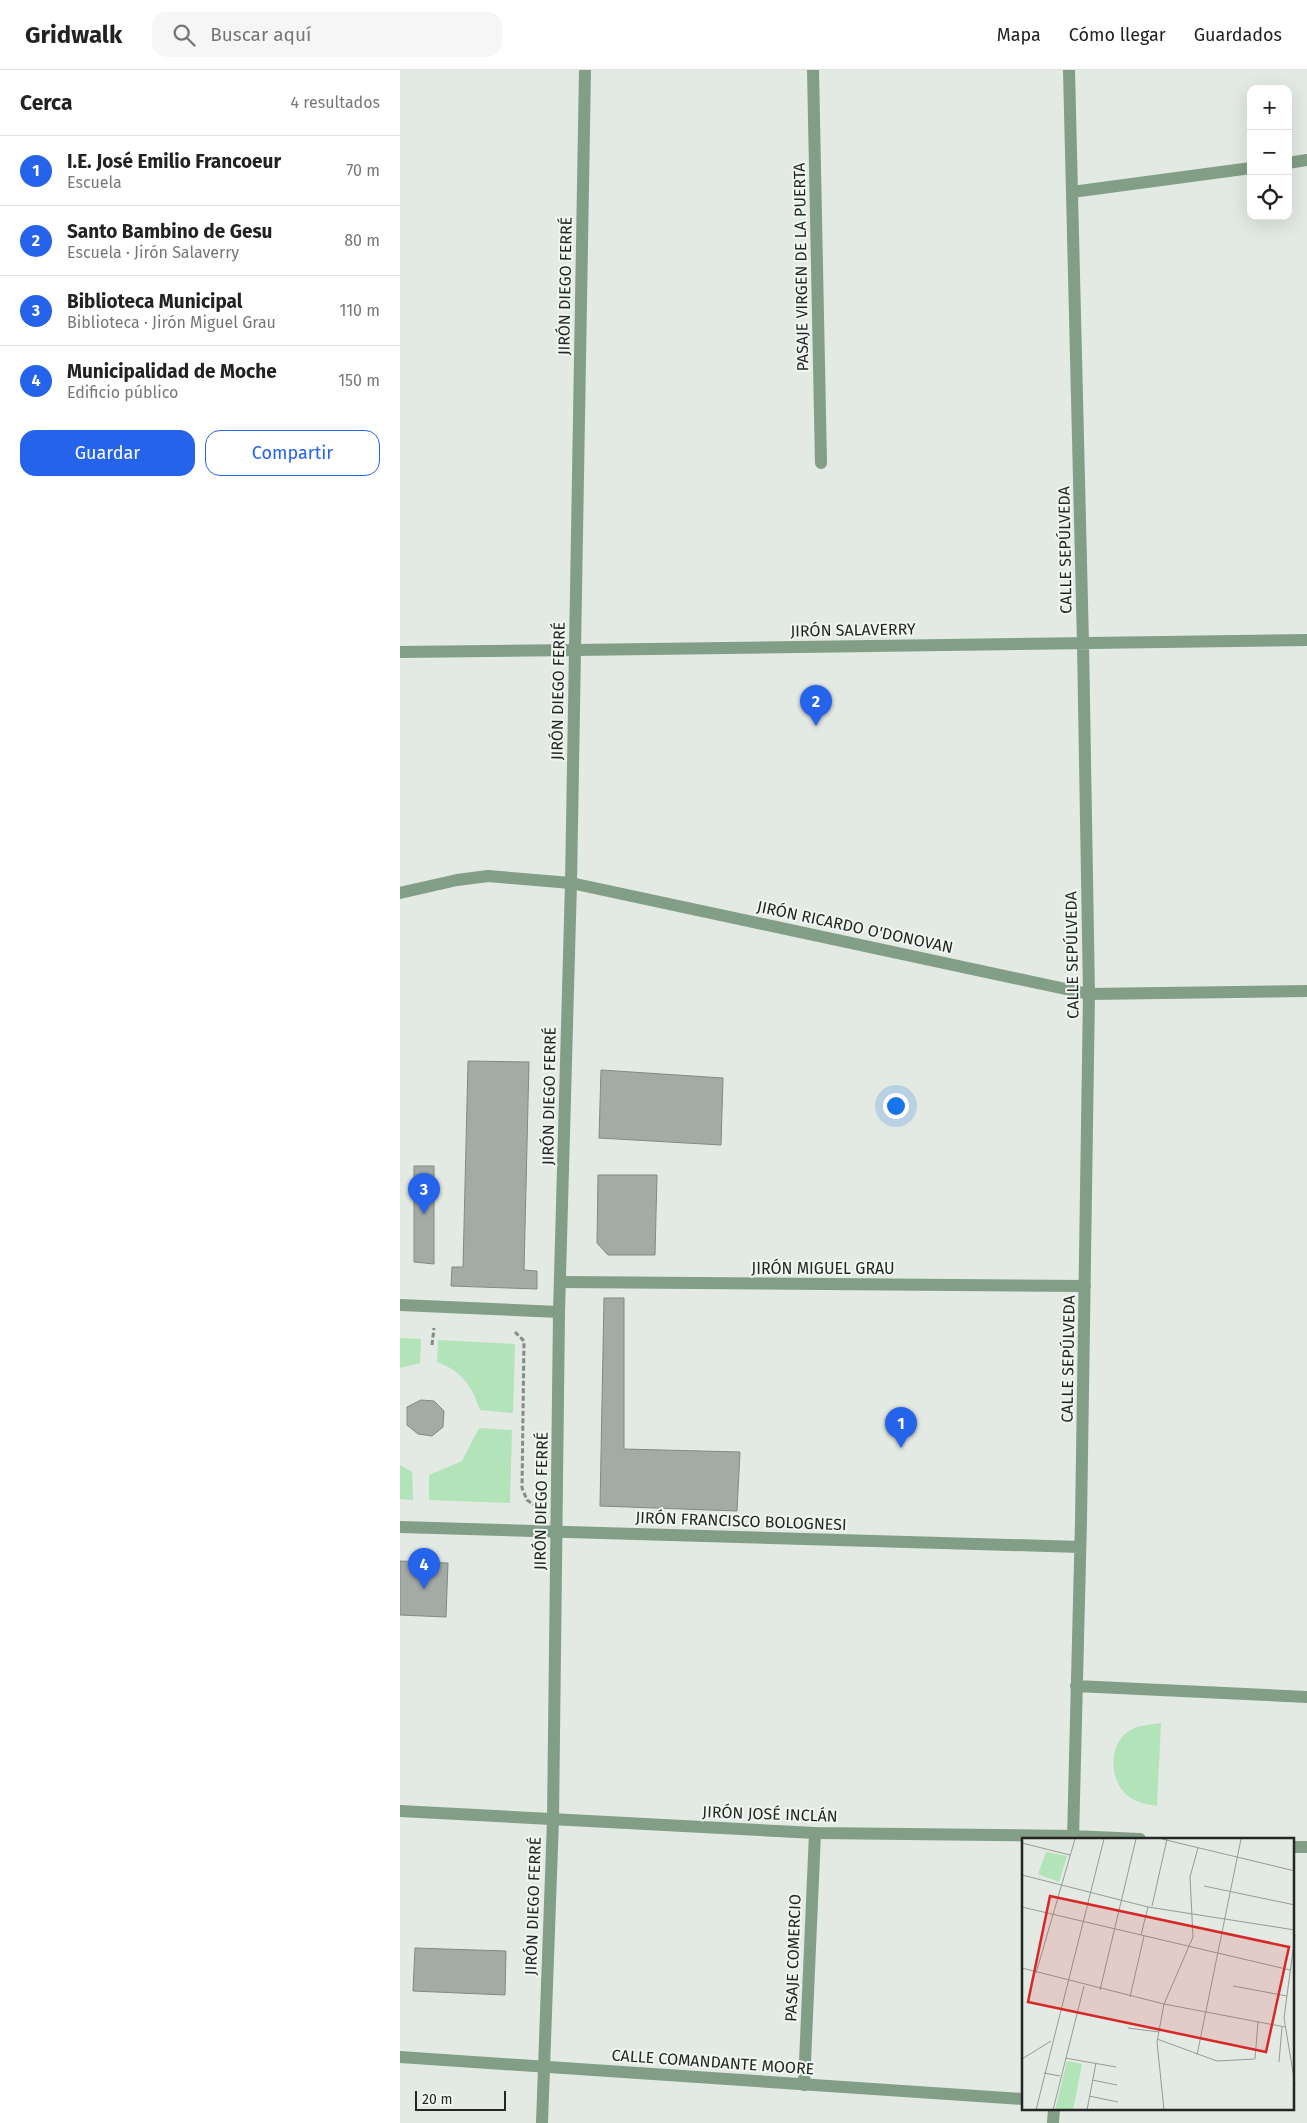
<!DOCTYPE html>
<html lang="es">
<head>
<meta charset="utf-8">
<style>
	body { margin:0; font-family:"Fira Sans",sans-serif; background:#f6f6f6; color:#222 }
	.controls { position:absolute; right:15px; top:15px; display:grid; overflow:hidden; border-radius:10px; box-shadow:0 5px 20px #0002 }
	.controls button { width:45px; height:45px; display:grid; place-items:center; padding:0; border:0; border-bottom:1px solid #e0e0e0; background:#fff; color:#222; font:25px sans-serif }
	.scale { position:absolute; left:15px; bottom:12px; width:91px; box-sizing:border-box; padding-left:5px; border:2px solid #242624; border-top:0; font-size:14px; line-height:18px; white-space:nowrap; color:#242624; -webkit-text-stroke:4px #f0f6f1; paint-order:stroke }
	.you { position:absolute; left:495px; top:1035px; width:18px; height:18px; margin:-12px; border:4px solid #fff; border-radius:50%; background:#1a73e8; box-shadow:0 0 0 8px #1a73e833 }
	.badge { display:grid; place-items:center; width:32px; height:32px; border-radius:50%; background:#2563eb; color:#fff; font-size:16px; font-weight:700 }
	.pin { position:absolute; translate:-50% -41px; filter:drop-shadow(0 1px 2px #0008) }
	.pin::after { content:''; position:absolute; top:26px; width:18px; height:15px; background:inherit; clip-path:polygon(0 0,100% 0,50% 100%) }
	.list { margin:0; padding:0; list-style:none }
	h2 { display:flex; justify-content:space-between; align-items:center; height:65px; margin:0; padding:0 20px; font-size:21px }
	h2 small { font-size:16px; font-weight:400; color:#767676 }
	.list li { display:grid; grid-template-columns:32px 1fr auto; gap:15px; align-items:center; box-sizing:border-box; height:70px; padding:0 20px; border-top:1px solid #e0e0e0 }
	.list b { display:block; font-size:19px; white-space:nowrap }
	.list p { margin:0; font-size:16px; white-space:nowrap; color:#767676 }
	.list em { font-size:16px; font-style:normal; color:#767676 }
	.actions { display:flex; gap:10px; padding:15px 20px }
	.actions a { flex:1; padding:11px 0; border:1px solid #2563eb; border-radius:15px; text-align:center; font-size:18px; color:#2563eb }
	.actions .main { background:#2563eb; color:#fff }
	.icon { flex:none; width:28px; height:28px; fill:none; stroke:currentColor; stroke-width:2; stroke-linecap:round; stroke-linejoin:round }
	.map { position:relative; flex:none; width:907px; height:2053px; overflow:hidden }
	header { display:flex; align-items:center; gap:30px; box-sizing:border-box; height:70px; padding:0 25px; background:#fff; border-bottom:1px solid #e0e0e0 }
	header strong { font-size:24px }
	nav { display:flex; gap:28px; margin-inline-start:auto; font-size:18px }
	.search { width:350px; height:45px; background:#f6f6f6; display:flex; align-items:center; gap:12px; box-sizing:border-box; padding:0 18px; border-radius:15px; color:#767676; font-size:19px }
	main { display:flex }
	aside { flex:1; background:#fff }
	.map>svg:first-child { display:block }
</style>
</head>
<body>
<header>
<strong>Gridwalk</strong>
<div class="search"><svg class="icon" aria-label="search" viewBox="0 0 24 24"><circle cx="10" cy="10" r="6"/><path d="M15 15l6 6"/></svg>Buscar aquí</div>
<nav><a>Mapa</a><a>Cómo llegar</a><a>Guardados</a></nav>
</header>
<main>
<aside>
<h2>Cerca<small>4 resultados</small></h2>
<ul class="list">
<li><span class="badge">1</span><div><b>I.E. José Emilio Francoeur</b><p>Escuela</p></div><em>70 m</em></li>
<li><span class="badge">2</span><div><b>Santo Bambino de Gesu</b><p>Escuela · Jirón Salaverry</p></div><em>80 m</em></li>
<li><span class="badge">3</span><div><b>Biblioteca Municipal</b><p>Biblioteca · Jirón Miguel Grau</p></div><em>110 m</em></li>
<li><span class="badge">4</span><div><b>Municipalidad de Moche</b><p>Edificio público</p></div><em>150 m</em></li>
</ul>
<div class="actions"><a class="main">Guardar</a><a>Compartir</a></div>
</aside>
<div class="map">
<svg width="907" height="2053" viewBox="0 0 907 2053">
	<rect width="100%" height="100%" fill="#e3e9e3"/>
	<!-- green -->
	<path fill="#b2e3b9" d="M0 1268 21 1269 20 1293 0 1298Z
		M38 1270 115 1274 113 1343 80 1340C72 1316 62 1301 37 1292Z
		M79 1358 112 1360 110 1433 29 1430V1405L62 1391Z
		M0 1395 12 1402 13 1430 0 1429Z
		M761 1653 757 1736C746 1734 737 1733 728 1726 711 1713 708 1680 724 1665 734 1655 748 1655 761 1653Z"/>
	<!-- building -->
	<path fill="#a4aaa5" stroke="#838984" d="M68 991 129 992 124 1200 137 1201V1219L51 1216 52 1197H63Z
		M201 1000 323 1008 321 1075 199 1068Z
		M14 1096H34V1194L14 1192Z
		M198 1105H257L255 1185H208L197 1173Z
		M204 1228H224V1379L340 1382 337 1441 200 1436Z
		M21 1330 34 1331 44 1341 43 1357 32 1366 18 1364 7 1355V1337Z
		M0 1491 48 1493 46 1547 0 1545Z
		M15 1878 106 1881 105 1925 13 1921Z"/>
	<g fill="none" stroke-linecap="round" stroke-linejoin="round">
		<!-- path -->
		<path stroke="#878b87" stroke-width="3" stroke-dasharray="5 2.5" stroke-linecap="butt" d="M115 1262 124 1271 122 1418 127 1430 136 1436
			M32 1275 34 1258"/>
		<!-- pedestrian -->
		<path stroke="#829e86" stroke-width="12" d="M404 2015 415 1763"/>
		<!-- minor -->
		<path stroke="#829e86" stroke-width="12" d="M185 0 175 580 907 570
			M413 0 421 393
			M669 0 683 573 689 924 681 1451 673 1769
			M888 93 907 90
			M672 122 851 98
			M0 823 57 810 88 806 171 813 689 924 907 921
			M161 1212 685 1216
			M0 1235 159 1242
			M0 1457 680 1477
			M676 1616 907 1627
			M0 1741 415 1763 673 1766 740 1769
			M893 1777H907
			M0 1987 623 2029
			M653 2053 654 2039"/>
		<!-- tertiary -->
		<path stroke="#829e86" stroke-width="12" d="M0 582 175 580 171 813 159 1242 153 1750 142 2053"/>
	</g>
	<g text-anchor="middle" dominant-baseline="central" stroke-width="4" stroke-linejoin="round" paint-order="stroke">
		<!-- street labels -->
		<g font-size="16" fill="#242624" stroke="#f0f6f1">
			<text transform="translate(401 197) rotate(-91)">PASAJE VIRGEN DE LA PUERTA</text>
			<text transform="translate(165 216) rotate(-89)">JIRÓN DIEGO FERRÉ</text>
			<text transform="translate(665 480) rotate(-91)">CALLE SEPÚLVEDA</text>
			<text transform="translate(453 560) rotate(-1)">JIRÓN SALAVERRY</text>
			<text transform="translate(158 621) rotate(-89)">JIRÓN DIEGO FERRÉ</text>
			<text transform="translate(455 857) rotate(12)">JIRÓN RICARDO O'DONOVAN</text>
			<text transform="translate(672 885) rotate(-91)">CALLE SEPÚLVEDA</text>
			<text transform="translate(149 1026) rotate(-89)">JIRÓN DIEGO FERRÉ</text>
			<text x="423" y="1198">JIRÓN MIGUEL GRAU</text>
			<text transform="translate(668 1289) rotate(-89)">CALLE SEPÚLVEDA</text>
			<text transform="translate(141 1431) rotate(-89)">JIRÓN DIEGO FERRÉ</text>
			<text transform="translate(341 1451) rotate(2)">JIRÓN FRANCISCO BOLOGNESI</text>
			<text transform="translate(370 1744) rotate(2)">JIRÓN JOSÉ INCLÁN</text>
			<text transform="translate(133 1836) rotate(-88)">JIRÓN DIEGO FERRÉ</text>
			<text transform="translate(393 1888) rotate(-88)">PASAJE COMERCIO</text>
			<text transform="translate(313 1992) rotate(4)">CALLE COMANDANTE MOORE</text>
		</g>
	</g>
	<!-- overview -->
	<g transform="translate(622 1768)">
		<rect width="272" height="272" fill="#e3e9e3"/>
		<path d="M24 14 45 18 37 44 16 36ZM45 223 60 226 51 272H33Z" fill="#b2e3b9"/>
		<path fill="none" stroke="#979b97" stroke-width="1" d="M140 1 273 33M0 5 48 17M0 37 126 69 273 92M182 48 273 67M130 68 145 1M0 69 268 132M119 97 126 69M273 97 262 180 273 246M0 130 142 166 263 189M14 135 53 1M211 148 265 158M78 152 114 1M108 159 122 98M106 190 137 194M135 201 195 223 233 221 236 184M175 217 219 1M43 220 94 229M0 221 29 203M257 224 260 189M22 235 38 238M70 242 95 247M67 258 96 264M14 272 82 1M31 272 62 148M65 272 74 225M142 272 135 204 142 166 171 99 168 39 176 10"/>
		<path fill="#d62828" fill-opacity="0.15" stroke="#d62828" stroke-width="2.5" d="M28 58 267 109 244 214 6 164Z"/>
		<rect width="272" height="272" fill="none" stroke="#242624" stroke-width="2.5"/>
	</g>
</svg>
<div class="controls">
<button>+</button>
<button>−</button>
<button><svg class="icon" aria-label="locate" viewBox="0 0 24 24"><circle cx="12" cy="12" r="6"/><path d="M12 2v4M12 18v4M2 12h4M18 12h4"/></svg></button>
</div>
<div class="scale">20 m</div>
<div class="you"></div>
<div class="pin badge" style="left:501px;top:1378px">1</div>
<div class="pin badge" style="left:416px;top:656px">2</div>
<div class="pin badge" style="left:24px;top:1144px">3</div>
<div class="pin badge" style="left:24px;top:1519px">4</div>
</div>
</main>
</body>
</html>
